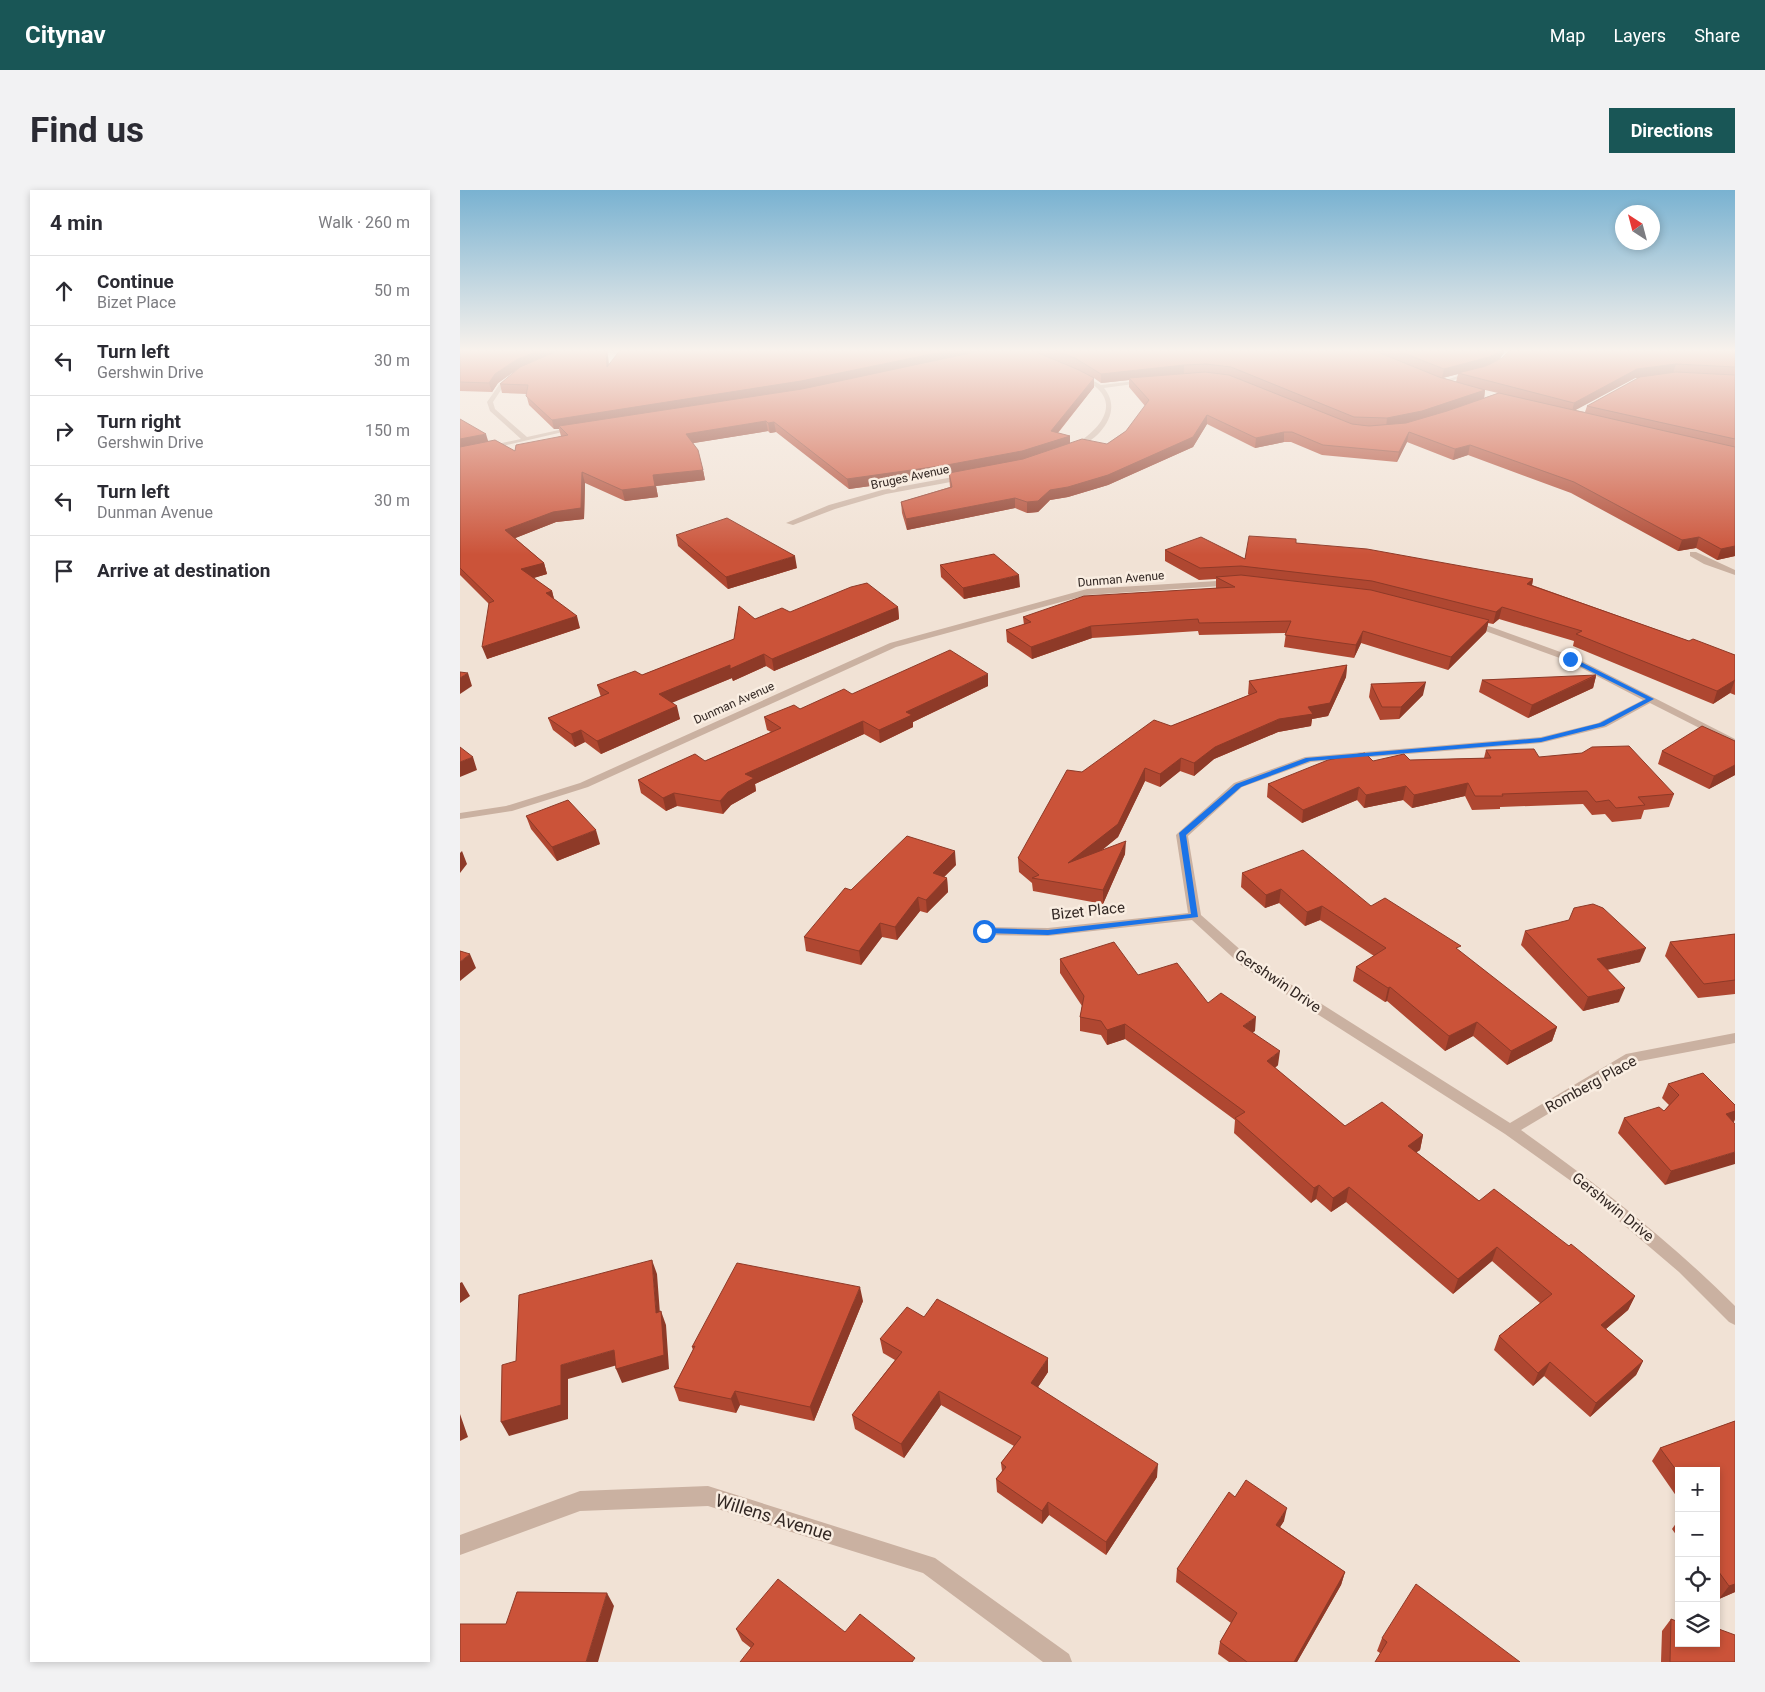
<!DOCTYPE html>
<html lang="en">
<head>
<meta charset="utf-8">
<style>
	body { margin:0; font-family:Roboto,sans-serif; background:#f2f2f3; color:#2b2b33 }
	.controls { position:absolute; right:15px; bottom:15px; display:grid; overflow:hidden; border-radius:0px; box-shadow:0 2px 8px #0003 }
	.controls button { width:45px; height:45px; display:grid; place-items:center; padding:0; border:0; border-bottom:1px solid #e1e1e2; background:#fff; color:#2b2b33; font:25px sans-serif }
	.compass { position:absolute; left:1155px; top:15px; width:45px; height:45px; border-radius:50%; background:#fff; box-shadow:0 2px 8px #0003; rotate:324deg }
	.stop { position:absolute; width:15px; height:15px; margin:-11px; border:4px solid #1a73e8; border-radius:50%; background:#fff }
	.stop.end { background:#1a73e8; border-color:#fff; box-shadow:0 1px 5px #0008 }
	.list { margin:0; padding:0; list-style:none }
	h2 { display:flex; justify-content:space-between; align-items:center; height:65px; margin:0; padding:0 20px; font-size:21px }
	h2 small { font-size:16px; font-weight:400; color:#7c7c81 }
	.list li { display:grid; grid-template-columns:32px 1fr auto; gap:15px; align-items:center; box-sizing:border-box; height:70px; padding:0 20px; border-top:1px solid #e1e1e2 }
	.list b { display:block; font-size:19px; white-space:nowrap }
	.list p { margin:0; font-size:16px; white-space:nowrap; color:#7c7c81 }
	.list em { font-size:16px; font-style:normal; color:#7c7c81 }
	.icon { flex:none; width:28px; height:28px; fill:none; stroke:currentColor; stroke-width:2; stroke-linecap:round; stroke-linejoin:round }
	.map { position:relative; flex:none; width:1275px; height:1472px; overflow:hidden; border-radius:0px }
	header { display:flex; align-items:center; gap:30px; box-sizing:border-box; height:70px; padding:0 25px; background:#195656; color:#fff }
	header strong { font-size:24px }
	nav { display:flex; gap:28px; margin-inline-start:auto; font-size:18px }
	.intro { display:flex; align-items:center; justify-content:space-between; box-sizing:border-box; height:120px; padding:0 30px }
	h1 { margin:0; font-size:35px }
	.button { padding:12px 22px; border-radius:0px; background:#195656; color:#fff; font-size:18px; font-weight:700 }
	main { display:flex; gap:30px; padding:0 30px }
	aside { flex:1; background:#fff; border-radius:0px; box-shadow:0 2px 8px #0003 }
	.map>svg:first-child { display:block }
</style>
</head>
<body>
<header>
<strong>Citynav</strong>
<nav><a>Map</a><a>Layers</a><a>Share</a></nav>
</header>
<div class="intro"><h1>Find us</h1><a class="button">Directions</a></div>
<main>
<aside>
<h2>4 min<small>Walk · 260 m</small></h2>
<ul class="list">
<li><svg class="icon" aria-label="ahead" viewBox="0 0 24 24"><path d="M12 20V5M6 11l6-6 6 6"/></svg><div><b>Continue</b><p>Bizet Place</p></div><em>50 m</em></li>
<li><svg class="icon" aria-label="left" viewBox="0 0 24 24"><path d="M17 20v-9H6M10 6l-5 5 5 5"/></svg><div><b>Turn left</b><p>Gershwin Drive</p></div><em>30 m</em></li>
<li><svg class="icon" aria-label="right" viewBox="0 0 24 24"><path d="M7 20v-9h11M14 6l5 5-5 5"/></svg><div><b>Turn right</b><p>Gershwin Drive</p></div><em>150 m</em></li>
<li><svg class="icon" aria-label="left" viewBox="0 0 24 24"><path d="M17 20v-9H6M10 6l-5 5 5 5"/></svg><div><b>Turn left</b><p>Dunman Avenue</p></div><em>30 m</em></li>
<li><svg class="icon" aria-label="arrive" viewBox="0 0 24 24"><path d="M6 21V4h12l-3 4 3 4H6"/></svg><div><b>Arrive at destination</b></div></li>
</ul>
</aside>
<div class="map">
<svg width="1275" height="1472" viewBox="0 0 1275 1472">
	<rect width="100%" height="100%" fill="#f1e2d5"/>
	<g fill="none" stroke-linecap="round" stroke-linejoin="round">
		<!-- minor -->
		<path fill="#cab1a1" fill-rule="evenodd" d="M118 159H139L177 164 174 166Z
			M1010 182 1015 183 982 194 977 193Z
			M619 183 641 195 685 190 688 192 644 198C664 222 639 250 615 259L612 257 613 256C632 245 661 220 637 198 632 193 624 190 617 186Z
			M53 186 55 189 43 197 33 212 35 219 67 247 117 236 120 238 0 266V262L61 249 30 221 27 212 39 195Z
			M504 285H507V289L426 304 375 319 333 335 326 333 369 315 422 300Z
			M1230 362H1236L1275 380V385L1244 374 1230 366Z
			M773 390 776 391V395L627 405 436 457 128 597 52 621 0 629V623L46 616 120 593 430 453 627 399Z
			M1012 430 1114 467 1275 549V556L1190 513 1146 537 1081 553 851 572 782 597 728 646 741 725 792 770 1050 933 1166 864 1275 843V853L1175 872 1061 940C1137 994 1209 1050 1275 1116V1135L1269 1132 1219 1082 1118 996 1045 944 782 776 732 730 588 746 524 745 518 741 524 737 588 738 728 723 716 645 718 643 774 593 845 567 1081 547 1138 533 1183 510 1108 471 1009 435 1008 433Z
			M248 1296 475 1368 609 1464 612 1472H583L463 1383 248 1316 120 1321 0 1365V1345L120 1301Z"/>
	</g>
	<!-- wall -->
	<path fill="#af4731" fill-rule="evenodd" d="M0 159H147L148 166 149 175 161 159H1045L1044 163 1039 169 1275 159V366L1257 370 1236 358 1218 361 1111 303 1008 265 993 270 947 252 937 272 862 265 831 252H824L795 258 747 234 733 257 648 295 608 307 590 310 578 322 567 323 555 318 447 340 442 323 441 312 490 297 489 285 389 299 316 242 310 243 308 241 233 253 243 280 245 290 196 296 198 307 165 311 125 293 124 329 96 332 55 348 84 373 87 384 73 388 92 401 94 409 120 438 27 469 29 414 0 385V229L28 251 55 261 101 246 99 239H94L69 215 66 204 42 203 40 194 58 179 38 193 32 202 0 201ZM998 184 996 192 983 188ZM634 188 641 193 669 190V197L685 216 666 241 647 254 610 253V246L598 243 634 197ZM1175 188H1178L1127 216 1125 222 1115 220ZM1021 199 1038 203 1024 208 1025 200Z
		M216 345 337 378 268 399 218 356Z
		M836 353 1073 389 1072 395 1229 451 1275 465V505L1270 503 1253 514 1113 456 1114 451 1039 429 1033 434 1028 433 1026 442 988 480 901 453 894 468 824 457 826 443 739 445 738 441 632 448 572 469 547 452 546 440 564 435 563 427 756 398V389L739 390 705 371V360L785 369Z
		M480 375 560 397 504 409 481 387Z
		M438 417 439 429 314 481 306 476 273 491 272 488 212 512 220 529 141 564 125 552 115 557 93 540 88 528 141 507 137 495 182 485 274 449 295 429 330 422Z
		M887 475 886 487 868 526 852 529 851 536 818 542 754 569 734 586 720 581 700 597 685 591 658 647 642 660 665 664 643 714 573 701 572 693 559 682 558 668 622 582 711 536 789 505 788 504 789 491Z
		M1136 486 1133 498 1068 528 1019 502 1022 490Z
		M911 494 963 505 939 529 920 530 909 507Z
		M528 496 453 532V537L420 553 404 544 295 594 296 601 271 615 263 624 217 616 206 621 181 603 178 590 245 571 311 542 307 540 304 527 340 519 392 504Z
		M1275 551V585L1249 599 1198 574 1202 561Z
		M1026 560 1079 567 1214 604 1209 617 1184 620 1181 629 1152 632 1145 624 1132 625 1123 614 1040 617V619L1012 620 1005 606 952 618 943 610 904 618 897 610 842 633 807 607 808 594 913 571 1024 568Z
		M66 626 140 654 97 671 71 639Z
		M496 675 484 687 487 688 488 702 467 723 460 721 437 750 422 747 401 775 346 761 344 747 391 700Z
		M782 683 911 716 999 761 1097 837 1092 851 1047 875 1013 846 985 861 927 811 925 812 893 791 896 777 914 766 860 730 845 736 819 713 805 718 781 697Z
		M1065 741 1180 772 1147 780 1159 812 1123 821 1061 755Z
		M1275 744V804L1238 808 1205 766 1210 752Z
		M600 769 678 785 748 813 795 841 792 842 818 875 815 878 885 936 963 945 960 960 956 962 1019 1011 1109 1056 1175 1106 1168 1120 1146 1139 1183 1171 1176 1185 1130 1227 1084 1186 1073 1196 1034 1160 1039 1146 1080 1113 1032 1071 993 1104 886 1012 871 1022 856 1009 851 1013 774 943 775 930 665 849 647 855 641 845 620 841V827L622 816 600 783Z
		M1208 894 1275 915V929L1274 932 1205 995 1158 943 1164 928 1204 921 1209 915 1202 908Z
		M403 1111 354 1231 280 1215 276 1223 219 1211 214 1197 233 1160 232 1157Z
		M464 1127 588 1182 578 1197 697 1287 646 1365 589 1325 582 1334 537 1302 536 1289 542 1281 541 1273 554 1256 481 1215 444 1268 395 1239 392 1225 435 1170 423 1163 420 1149Z
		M1275 1231V1402L1259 1409 1256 1404V1281H1219V1310L1192 1271 1200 1258Z
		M775 1307 824 1331 820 1337 885 1382 881 1395 837 1472H769L758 1464 760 1452 771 1433 716 1392 717 1379Z
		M1219 1329V1349L1212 1339Z
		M1211 1429 1275 1472H1201L1202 1441Z
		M276 1439 385 1442 291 1458 282 1451Z
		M922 1448 1060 1472 920 1463 917 1461Z"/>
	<!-- shaded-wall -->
	<path fill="#8e3a28" d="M81 159H102L59 178 38 193 32 202 29 193 35 184 56 170Z
		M146 159 148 166 149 186 147 177Z
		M496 159H538L343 200 99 236V239H94L92 230Z
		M1042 159H1045L1044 163 1038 171 1027 176 998 183V184L982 188 984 179Z
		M1216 174 1213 183 1175 188 1112 222 1114 213 1177 179Z
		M724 175V184L669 188V190L641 193V184Z
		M634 188V197L591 251V241Z
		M1025 200 1024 209 960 230 926 238 927 228Z
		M747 225V234L733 257 648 295 608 307 590 310 578 322 567 323V312L590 300Z
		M306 231 308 241 228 254 226 244Z
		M314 232 316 242 310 243 308 233Z
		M824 242V252L795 258 796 248Z
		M949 242 947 252 937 272 939 262Z
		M26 244 29 254 0 260V249Z
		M610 246V256L563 271 488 285 389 299 387 289Z
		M1010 255 1008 265 993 270 995 259Z
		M243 280 245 290 196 296 198 307 165 311 162 300 193 285Z
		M122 282 125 293 124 329 96 332 48 351 45 340Z
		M555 308V318L447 340 446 329Z
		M1239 347 1236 358 1218 361 1222 350Z
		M1275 356V366L1257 370 1261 359Z
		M335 366 337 378 268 399 266 387Z
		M84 373 87 384 64 391 61 379Z
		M559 385 560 397 504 409 503 398Z
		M1073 389 1071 401 1067 394Z
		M92 401 95 413 86 403Z
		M438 417 439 429 314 481 312 469Z
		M1042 417 1039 429 1033 434 1036 422Z
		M117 426 120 438 27 469 22 457Z
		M1029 430 1026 442 988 480 991 467Z
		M631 436 632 448 572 469 571 457Z
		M903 441 901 453 894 468 896 455Z
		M304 464 306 476 273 491 272 488 202 517 199 504 270 475Z
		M887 475 886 487 868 526 852 529 851 536 818 542 754 569 734 586V573L755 557 848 517Z
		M8 483 12 496 0 504V488Z
		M528 484V496L453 532V537L420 553 419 540 446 522Z
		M1136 486 1133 498 1068 528 1072 515Z
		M1275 490 1270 503 1253 514 1257 501Z
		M966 492 963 505 939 529 941 517Z
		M217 516 220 529 141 564 137 551Z
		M403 531 404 544 295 594 296 601 271 615 263 624 260 611 285 584Z
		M121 540 125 552 115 557 111 544Z
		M13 567 17 580 0 587V572Z
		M721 568 720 581 700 597V584Z
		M1275 575V585L1249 599 1254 586Z
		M685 578V591L658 647 609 687 608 673Z
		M1008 593 1005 606 952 618 954 605Z
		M946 596 943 610 904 618 906 605Z
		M899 597 897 610 842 633 843 620Z
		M214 603 217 616 206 621 203 608Z
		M136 640 140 654 97 671 92 657Z
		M666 651 665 664 643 714V700Z
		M2 661 7 674 0 683V663Z
		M495 661 496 675 474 697 473 683Z
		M487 688 488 702 467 723 466 710Z
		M821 699 819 713 805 718 806 705Z
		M458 707 460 721 437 750 435 737Z
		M862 716 860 730 845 736 847 722Z
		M420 733 422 747 401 775 399 761Z
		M1186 758 1180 772 1132 783 1137 769Z
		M10 764 16 778 0 791V772Z
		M930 797 927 811 925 812 928 798Z
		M1165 798 1159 812 1123 821 1128 807Z
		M796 827 795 841 781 850 783 836Z
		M1017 832 1013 846 985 861 989 846Z
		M665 834V849L647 855V840Z
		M1097 837 1092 851 1047 875 1051 861Z
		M820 861 818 875 805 885 807 871Z
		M1275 921V929L1273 934 1266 924Z
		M963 945 960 960 945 970 948 956Z
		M1275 962V974L1205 995 1211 981Z
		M859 995 856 1009 851 1013 854 998Z
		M889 997 886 1012 871 1022 873 1008Z
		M1037 1057 1032 1071 993 1104 998 1089Z
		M192 1070 197 1084 201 1137 196 1123Z
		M2 1092 10 1106 0 1113V1093Z
		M400 1097 403 1111 354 1231 350 1217Z
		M1175 1106 1168 1120 1134 1149 1141 1135Z
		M201 1121 206 1135 209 1179 162 1193 156 1179Z
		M154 1160 161 1174 108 1189V1229L49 1246 41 1232 101 1175Z
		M588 1168V1182L572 1206 571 1193Z
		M1183 1171 1176 1185 1130 1227 1136 1213Z
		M1090 1172 1084 1186 1073 1196 1078 1183Z
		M275 1201 280 1215 276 1223 271 1209Z
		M479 1201 481 1215 444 1268 441 1254Z
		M0 1224 8 1247 0 1251Z
		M698 1274 697 1287 646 1365V1352Z
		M588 1312 589 1325 582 1334V1321Z
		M827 1318 824 1331 813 1348 816 1335Z
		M885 1382 881 1395 837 1472H834Z
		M1275 1394V1402L1259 1409 1269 1396Z
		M147 1403 154 1416 138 1472H126Z"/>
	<!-- building -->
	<path fill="#cb5339" stroke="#8e3a28" d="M0 159H81L56 170 35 184 29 193 0 192Z
		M102 159H146L147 177 161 159H496L341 191 92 230 66 206 68 195 40 194 60 177Z
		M529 159H569L619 180 634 188 591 241 610 246 562 261 487 275 387 289 314 232 308 233 306 231 226 244 238 260 243 280 193 285 195 296 162 300 122 282 121 318 93 322 45 340 84 373 61 379 92 401 86 403 117 426 22 457 29 413 34 411 0 378V257L35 250 55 261 56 255 108 245 99 236 342 199Z
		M589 159H912L925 165 979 187 1025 200 962 221 927 228 894 227 771 177 746 174 724 175 641 184 615 168Z
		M933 159H1042L1039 162 1029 167 984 179Z
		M1051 159H1275V177L1216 174 1177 179 1114 213 998 183 1026 176 1042 168Z
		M745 182 769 185 892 234 909 236 946 233 987 221 1039 203 1275 257V356L1261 359 1239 347 1222 350 1114 292 1010 255 995 259 949 242 939 262 863 255 832 242H824L796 248 747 225 733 247 648 285 608 297 590 300 578 311 567 312 555 308 446 329 441 312 492 297 489 283 563 269 622 249 647 254 666 241 689 210 669 188Z
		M1216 182 1275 185V249L1127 216 1180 187Z
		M0 229 26 244 0 249Z
		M267 328 335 366 266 387 216 345Z
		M789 346 836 349V353L907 359 1073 389 1067 394 1229 451 1233 449 1275 465V490L1257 501 1116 444 1122 441 1042 417 1036 422 912 391 781 376 740 378 705 360 741 347 785 369Z
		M534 364 559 385 503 398 480 375Z
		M781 385 911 400 1029 430 991 467 903 441 896 455 825 445 831 431 739 433 738 429 631 436 571 457 546 440 571 432 563 427 624 406 775 397 756 387Z
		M407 393 438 417 312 469 304 464 270 479V475L199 504 217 516 137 551 121 540 111 544 88 528 149 503 137 495 175 481 182 485 274 449 279 416 295 429 322 418 330 422 391 397Z
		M490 460 528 484 446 522 452 525 419 540 403 531 285 584 294 588 268 602 260 611 214 603 203 608 178 590 235 564 245 571 321 538 304 527 334 515 340 519 384 499 392 504Z
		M887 475 870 513 848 517 853 524 819 529 755 557 734 573 721 568 700 584 685 578 658 634 608 673 666 651 643 700 572 688 579 685 558 668 607 580 622 582 694 530 711 536 797 502 789 491Z
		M0 482 8 483 0 488Z
		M1136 485 1072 515 1022 490Z
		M966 492 941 517H922L911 494Z
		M1242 536 1275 551V575L1254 586 1202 561Z
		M1169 556 1214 604 1178 607 1185 615 1156 618 1149 610 1136 612 1127 601 1042 604 1043 606H1015L1008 593 954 605 946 596 906 605 899 597 843 620 808 594 868 570 905 563 913 571 944 564 950 570 1031 568 1026 560 1074 559 1079 567 1122 563 1132 557Z
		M0 557 13 567 0 572Z
		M108 610 136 640 92 657 66 626Z
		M447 646 495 661 473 683 487 688 466 710 458 707 435 737 420 733 399 761 344 747 385 698 391 700Z
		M843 660 911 716 925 708 1001 756 996 758 1097 837 1051 861 1017 832 989 846 930 797 928 798 896 777 926 758 862 716 847 722 821 699 806 705 782 683Z
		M1133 714 1143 718 1186 758 1137 769 1165 798 1128 807 1065 741 1109 730 1114 718Z
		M1275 744V790L1244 794 1210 752Z
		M654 752 678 785 717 773 748 813 761 803 796 827 783 836 820 861 807 871 885 936 922 912 963 945 948 956 1019 1011 1034 999 1109 1056 1111 1054 1175 1106 1141 1135 1183 1171 1136 1213 1090 1172 1078 1183 1039 1146 1092 1104 1037 1057 998 1089 889 997 873 1008 859 995 854 998 775 928 785 922 665 834 647 840 641 831 620 827 624 806 600 769Z
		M0 761 10 764 0 772Z
		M1243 883 1275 915V921L1266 924 1275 934V962L1211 981 1164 928 1199 917 1204 921 1219 905 1208 894Z
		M192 1070 196 1123 201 1121 204 1165 156 1179 154 1160 101 1175V1215L41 1232 42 1175 56 1171 59 1105Z
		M277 1073 400 1097 350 1217 275 1201 271 1209 214 1197 235 1156 232 1157Z
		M477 1109 588 1168 571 1193 698 1274 646 1352 588 1312 582 1321 536 1289 546 1277 541 1273 561 1247 479 1201 441 1254 392 1225 442 1162 420 1149 447 1117 464 1127Z
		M1275 1231V1394L1269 1396 1256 1378V1281H1219V1284L1200 1258Z
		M786 1290 827 1318 816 1335 885 1382 834 1472H787L760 1452 777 1423 717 1379 769 1302 775 1307Z
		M318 1389 385 1442 400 1424 455 1468 452 1472H280L294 1454 276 1439Z
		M956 1394 1060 1472H915L927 1452 922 1448Z
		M57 1402 147 1403 126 1472H0V1434H46Z
		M1211 1429 1219 1432V1453H1256V1438L1275 1445V1472H1210Z"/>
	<!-- sky -->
	<linearGradient id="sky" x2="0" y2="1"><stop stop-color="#79b2d1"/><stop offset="0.44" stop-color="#f9f2ec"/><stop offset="1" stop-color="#f9f2ec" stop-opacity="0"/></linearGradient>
	<rect width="1275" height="365" fill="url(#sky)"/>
	<!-- route -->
	<path fill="#1a73e8" d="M1108 468H1113L1194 509 1144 536 1081 552 850 571 781 597 726 645 738 727 588 745 524 743 520 741 524 738 588 740 731 724 719 643 776 594 846 568 1081 548 1140 533 1186 509 1108 470Z"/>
	<g text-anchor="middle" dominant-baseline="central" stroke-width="5" stroke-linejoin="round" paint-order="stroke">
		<!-- far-street labels -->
		<g font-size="12" fill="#332824" stroke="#f9ede1">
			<text transform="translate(450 287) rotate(-12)">Bruges Avenue</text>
			<text transform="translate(661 389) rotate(-5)">Dunman Avenue</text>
			<text transform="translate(274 513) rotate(-24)">Dunman Avenue</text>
		</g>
		<!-- street labels -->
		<g font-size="15" fill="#332824" stroke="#f9ede1">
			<text transform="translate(628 721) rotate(-6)">Bizet Place</text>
			<text transform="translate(818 791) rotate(34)">Gershwin Drive</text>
			<text transform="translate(1131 894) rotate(-29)">Romberg Place</text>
			<text transform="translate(1153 1017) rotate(39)">Gershwin Drive</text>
		</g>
		<!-- near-street labels -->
		<g font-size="18" fill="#332824" stroke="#f9ede1">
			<text transform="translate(314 1327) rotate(17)">Willens Avenue</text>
		</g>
	</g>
</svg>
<div class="controls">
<button>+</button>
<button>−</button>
<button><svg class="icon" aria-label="locate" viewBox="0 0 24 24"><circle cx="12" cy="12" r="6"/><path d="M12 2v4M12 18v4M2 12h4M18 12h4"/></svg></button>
<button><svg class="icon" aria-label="layers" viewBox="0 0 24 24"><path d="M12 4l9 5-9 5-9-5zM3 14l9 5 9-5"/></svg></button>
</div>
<svg class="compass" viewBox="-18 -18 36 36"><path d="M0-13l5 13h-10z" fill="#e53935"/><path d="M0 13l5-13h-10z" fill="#7c7c81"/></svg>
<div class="stop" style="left:524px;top:741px"></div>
<div class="stop end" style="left:1110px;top:469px"></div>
</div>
</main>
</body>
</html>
